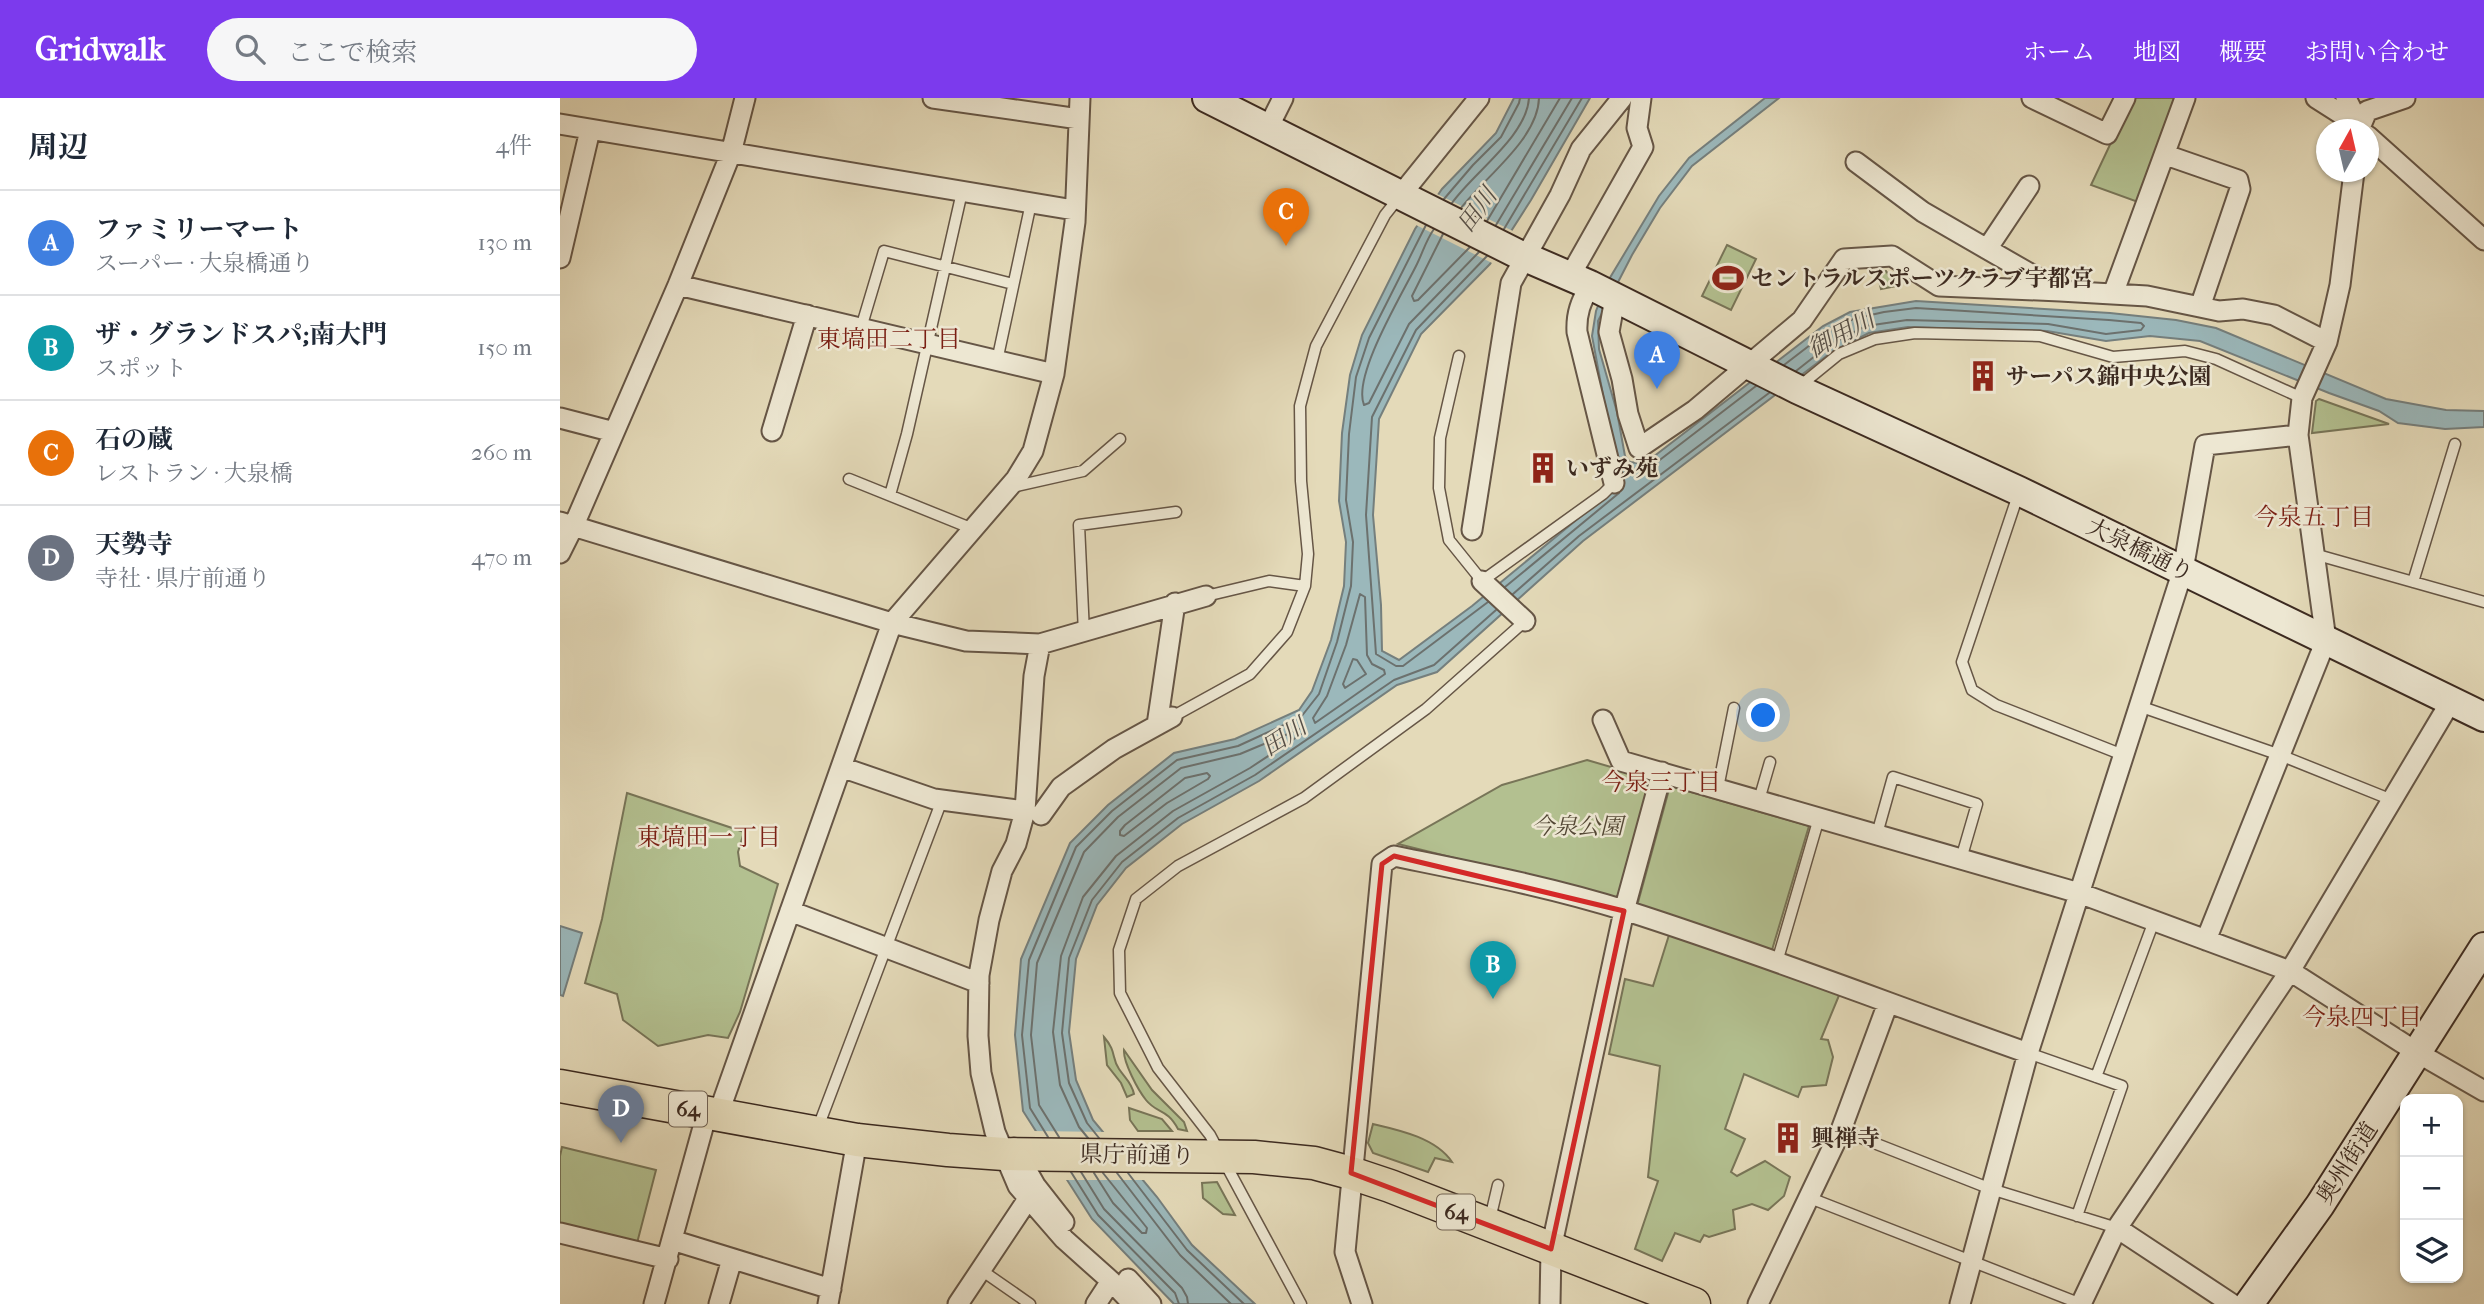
<!DOCTYPE html>
<html lang="ja">
<head>
<meta charset="utf-8">
<style>
	body { margin:0; font-family:"IM FELL French Canon","Noto Serif JP",serif; background:#f6f6f7; color:#1f2937 }
	.controls { position:absolute; right:21px; bottom:21px; display:grid; overflow:hidden; border-radius:14px; box-shadow:0 2px 5px #0004 }
	.controls button { width:63px; height:63px; display:grid; place-items:center; padding:0; border:0; border-bottom:2px solid #e0e1e3; background:#fff; color:#1f2937; font:35px sans-serif }
	.compass { position:absolute; left:1756px; top:21px; width:63px; height:63px; border-radius:50%; background:#fff; box-shadow:0 2px 5px #0004; rotate:8deg }
	.you { position:absolute; left:1204px; top:618px; width:24px; height:24px; margin:-18px; border:5px solid #fff; border-radius:50%; background:#1a73e8; box-shadow:0 0 0 10px #1a73e833 }
	.badge { display:grid; place-items:center; width:46px; height:46px; border-radius:50%; background:#7c3aed; color:#fff; font-size:23px; font-weight:700 }
	.pin { position:absolute; translate:-50% -58px; filter:drop-shadow(0 2px 4px #0008) }
	.pin::after { content:''; position:absolute; top:37px; width:24px; height:21px; background:inherit; clip-path:polygon(0 0,100% 0,50% 100%) }
	.list { margin:0; padding:0; list-style:none }
	h2 { display:flex; justify-content:space-between; align-items:center; height:91px; margin:0; padding:0 28px; font-size:30px }
	h2 small { font-size:23px; font-weight:400; color:#747a83 }
	.list li { display:grid; grid-template-columns:46px 1fr auto; gap:21px; align-items:center; box-sizing:border-box; height:105px; padding:0 28px; border-top:2px solid #e0e1e3 }
	.list b { display:block; font-size:26px; white-space:nowrap }
	.list p { margin:0; font-size:23px; white-space:nowrap; color:#747a83 }
	.list em { font-size:23px; font-style:normal; color:#747a83 }
	.icon { flex:none; width:38px; height:38px; fill:none; stroke:currentColor; stroke-width:2; stroke-linecap:round; stroke-linejoin:round }
	.map { position:relative; flex:none; width:1924px; height:1206px; overflow:hidden }
	header { display:flex; align-items:center; gap:42px; box-sizing:border-box; height:98px; padding:0 35px; background:#7c3aed; color:#fff }
	header strong { font-size:33px }
	nav { display:flex; gap:38px; margin-inline-start:auto; font-size:24px }
	.search { width:490px; height:63px; background:#f6f6f7; display:flex; align-items:center; gap:18px; box-sizing:border-box; padding:0 24px; border-radius:38px; color:#747a83; font-size:26px }
	main { display:flex }
	aside { flex:1; background:#fff }
	.map>svg:first-child { display:block }
</style>
</head>
<body>
<header>
<strong>Gridwalk</strong>
<div class="search"><svg class="icon" aria-label="search" viewBox="0 0 24 24"><circle cx="10" cy="10" r="6"/><path d="M15 15l6 6"/></svg>ここで検索</div>
<nav><a>ホーム</a><a>地図</a><a>概要</a><a>お問い合わせ</a></nav>
</header>
<main>
<aside>
<h2>周辺<small>4件</small></h2>
<ul class="list">
<li><span class="badge" style="background:#3f7fe0">A</span><div><b>ファミリーマート</b><p>スーパー · 大泉橋通り</p></div><em>130 m</em></li>
<li><span class="badge" style="background:#0f9aa8">B</span><div><b>ザ・グランドスパ;南大門</b><p>スポット</p></div><em>150 m</em></li>
<li><span class="badge" style="background:#e8710a">C</span><div><b>石の蔵</b><p>レストラン · 大泉橋</p></div><em>260 m</em></li>
<li><span class="badge" style="background:#6b7280">D</span><div><b>天勢寺</b><p>寺社 · 県庁前通り</p></div><em>470 m</em></li>
</ul>
</aside>
<div class="map">
<svg width="1924" height="1206" viewBox="0 0 1924 1206">
	<rect width="100%" height="100%" fill="#e4dab9"/>
	<filter id="stains"><feTurbulence type="fractalNoise" baseFrequency=".00286" numOctaves="4"/><feColorMatrix values="0 0 0 0 .2 0 0 0 0 .09 0 0 0 0 .02 0 0 0 .5 -.17"/></filter>
	<radialGradient id="worn" r=".72"><stop offset=".6" stop-color="#630" stop-opacity="0"/><stop offset="1" stop-color="#630" stop-opacity=".3"/></radialGradient>
	<!-- green -->
	<path fill="#b3c090" stroke="#787558" stroke-width="2" d="M1572 0H1616L1578 104 1531 87Z
		M1167 147 1196 161 1171 212 1142 198Z
		M1326 173 1336 188 1321 191 1317 174Z
		M1759 301 1829 326 1752 335 1756 303Z
		M1027 662 1092 681 1059 801 838 746 942 687Z
		M1110 688 1249 728 1212 852 1077 808Z
		M67 695 184 734 178 754 180 768 218 786 180 914 168 940 148 937 98 948 63 922 57 896 25 885 42 821Z
		M1109 837 1280 895 1261 941 1268 942 1273 959 1266 987 1242 989 1238 999 1184 976 1165 1031 1185 1041 1171 1074 1177 1078 1205 1063 1230 1079 1224 1098 1208 1112 1192 1106 1173 1112 1175 1131 1149 1139 1144 1137 1140 1144 1115 1135 1102 1163 1075 1151 1098 1083 1088 1079 1100 968 1049 956 1065 881 1093 888Z
		M544 939C557 954 551 959 559 971 565 980 572 985 574 996L567 999 561 985 547 967Z
		M564 952 592 992 624 1024 627 1033 618 1031C607 1010 597 1016 586 1002 578 992 563 964 564 952Z
		M569 1010 602 1021 612 1033H578L570 1022Z
		M813 1026C839 1032 876 1040 892 1064L875 1060 868 1074 813 1055 808 1045Z
		M2 1049 96 1072 76 1149 0 1130V1058Z
		M657 1084 675 1117 663 1116 643 1100 642 1085Z"/>
	<!-- water -->
	<path fill="#9bb8bb" stroke="#757f7d" stroke-width="2" d="M954 0H1030L971 102 930 166 861 236 819 321 813 417 821 507 822 553 839 562 912 508 1055 390 1057 372 1032 238 1036 213 1048 183 1099 98 1129 60 1205 0H1219L1132 68 1100 110 1072 157 1038 223 1039 251 1057 314 1065 358 1070 364 1084 366 1263 228 1290 214 1356 203 1550 215 1616 222 1656 230 1826 301 1886 312 1924 313V329L1885 331 1838 325 1819 313 1769 295 1640 243 1590 238 1546 243 1487 233 1348 229 1309 235 1273 253 1023 443 877 574 837 587 699 683 622 726 566 770 537 807 516 861 509 934 516 982 533 1022 597 1099 632 1147 695 1206H614L532 1121 463 1013 455 937 461 861 510 745 548 707 614 655 675 641 739 612 752 593 771 542 784 488 786 444 779 403 782 335 790 277 802 237 855 131 882 91 936 35Z
		M0 828 22 835 3 898 0 897Z"/>
	<!-- pier -->
	<path fill="#e4dab9" d="M875 95 955 134 934 166 854 126Z
		M472 1033 548 1034 588 1082H503Z"/>
	<g fill="none" stroke-linecap="round" stroke-linejoin="round">
		<!-- shore -->
		<path stroke="#6c716e" stroke-width="2" d="M884 101 913 67 941 39 959 5 960 0
			M892 105C913 75 967 38 969 0
			M901 110C925 79 978 41 979 0
			M927 123 1000 0
			M936 127 1012 0
			M874 131C866 142 863 154 857 166 843 195 792 278 804 307L809 305 849 226 919 154
			M944 131 1022 0
			M883 136 852 198 854 203 858 202 910 149
			M927 158 856 232 812 319 806 417 816 556 836 568H843L928 504
			M1224 267 1267 234 1293 221 1324 214 1356 210 1549 222 1581 225 1584 228 1581 232 1546 236 1488 226 1347 222 1306 228 1269 247 1236 273
			M1064 376 1066 370 1083 373 1088 371 1196 288
			M945 489 1059 395
			M800 496 805 499 807 557 812 566 824 572 825 576 755 625 753 620 767 598 786 547Z
			M953 496 1019 438 1209 295
			M793 561 797 562 806 576 785 590 783 586Z
			M647 675 650 678 648 681 607 705 564 738 560 737V733L565 727 625 680Z
			M488 1039 470 1010 462 937 469 862 516 749 552 713 617 662 678 648 741 619 759 596 777 544 791 488 793 444 786 402 789 336 796 279 809 240 866 127
			M499 1039 479 1007 471 937 477 865 524 754 558 719 621 670 680 656 742 630 743 635 690 670 613 713 556 758 523 799 501 858 493 934 500 987 519 1029 528 1040
			M539 1040 527 1025 509 985 502 935 509 860 532 802 562 764 618 720 695 677 834 582 874 567 936 512
			M511 1074 538 1117 615 1195 619 1206
			M521 1074 544 1111 622 1190 627 1199 628 1206
			M534 1075 553 1105 582 1135H586L587 1130 543 1075
			M557 1075 620 1157 671 1206
			M568 1075 627 1152 684 1206"/>
		<defs>
			<path id="lane" d="M301 230 324 153 453 186
				M899 258 880 340 879 390 889 442 922 483 1043 396 1054 385
				M437 263 471 105
				M1241 287 1279 256 1315 241 1355 235 1480 238 1553 259 1625 253 1656 261 1742 300
				M289 381 413 431
				M452 389 523 373 560 341
				M330 397 347 336 402 94
				M1458 397 1402 564 1412 592 1436 607 1563 657
				M1754 456 1924 504
				M1853 484 1895 346
				M646 498 709 483 745 488
				M524 535 519 427 616 414
				M1579 608 1720 657 1832 702
				M612 619 690 576 727 534 745 488 748 456 741 383 740 308 756 248 825 117 840 98
				M1158 690 1174 610
				M1199 702 1210 664
				M1317 736 1333 679 1417 706 1401 761
				M1217 864 1259 720
				M1468 955 1562 988 1517 1118
				M1536 979 1594 823
				M257 1032 382 702
				M1281 1032 1431 1091 1557 1130
				M658 1052 650 1037 598 970 560 895 559 852 576 801 618 768 744 700 866 611 965 523
				M665 1065 741 1206
				M1250 1100 1521 1206
				M930 1121 938 1087
				M421 1172 470 1206"/>
			<path id="street" d="M373 0 519 21
				M1472 0 1547 36 1565 0
				M1756 0 1800 28
				M1786 0 1800 28
				M0 26 514 112
				M708 30 723 0
				M1799 32 1807 13 1845 0
				M1808 38 1924 142
				M1296 64 1363 114 1427 151
				M1469 88 1427 151 1500 193 1587 198 1640 209
				M840 98 919 0
				M0 160 30 32
				M1010 178 1083 49 1077 30 1081 0
				M118 187 494 276
				M1030 187C1021 204 1016 215 1017 234L1054 385
				M1553 196 1625 0
				M1055 200 1049 234 1062 281 1068 316 1079 350 1135 312 1242 222 1284 161 1332 158 1379 188 1500 193
				M1767 244 1780 187 1794 74
				M0 320 54 334
				M212 333 247 217
				M0 424 332 525 406 543 480 546 646 498
				M912 432 951 185 1000 97 1021 51 1062 0
				M0 455 14 427 118 187 171 55 185 0
				M922 483 965 523
				M480 546 474 578 465 713 456 746 442 773 429 822 419 877 418 938 421 975 435 1034 458 1088 504 1141 551 1183 573 1206
				M1043 622 1061 663 1519 795 1730 873 1858 955 1924 993
				M597 627 615 505
				M281 669 374 701 465 713
				M481 717 501 689 554 651 612 619
				M230 813 419 885
				M1646 842 1766 542 1738 337
				M158 1017 332 525 456 381 473 353 494 276 515 124 520 0
				M454 1050 475 1087 504 1124
				M1557 1130 1672 1206
				M0 1135 108 1161
				M112 1142 271 1191
				M568 1181 591 1206
				M94 1206 147 1015
				M159 1206 172 1161
				M268 1206 297 1042
				M398 1206 468 1101
				M536 1206 551 1183
				M802 1206 785 1154 822 766 834 758C912 774 991 789 1067 813 1202 856 1335 908 1468 955L1623 472 1645 347 1738 337 1742 300 1767 244 1714 217 1683 211 1659 213 1640 209 1680 91 1678 82 1606 57
				M990 1206 991 1151 1064 813 1102 674
				M1198 1206 1281 1032 1328 905
				M1400 1206 1468 955
				M1521 1206 1557 1130 1730 873 1891 603"/>
			<path id="secondary" d="M647 0 956 155 1030 187 1237 291 1459 393 1924 619
				M1689 1206 1760 1107 1924 849"/>
			<path id="primary" d="M0 988 297 1042 388 1052 444 1056 694 1059 754 1065 791 1075 830 1088 1134 1206"/>
		</defs>
		<!-- lane casing -->
		<use href="#lane" stroke="#665646" stroke-width="13"/>
		<!-- street casing -->
		<use href="#street" stroke="#665646" stroke-width="23"/>
		<!-- secondary casing -->
		<use href="#secondary" stroke="#3c2a20" stroke-width="32"/>
		<!-- primary casing -->
		<use href="#primary" stroke="#3c2a20" stroke-width="35"/>
		<!-- lane -->
		<use href="#lane" stroke="#ede7d2" stroke-width="10"/>
		<!-- street -->
		<use href="#street" stroke="#ede7d2" stroke-width="19"/>
		<!-- secondary -->
		<use href="#secondary" stroke="#ede7d2" stroke-width="28"/>
		<!-- primary -->
		<use href="#primary" stroke="#e4dab9" stroke-width="32"/>
	</g>
	<!-- marked area -->
	<path fill="none" stroke="#d62828" stroke-width="5" stroke-linejoin="round" d="M834 758 1064 813 991 1151 791 1075 822 766Z"/>
	<!-- icons -->
	<defs>
		<symbol id="stadium-bare" viewBox="-9 -9 18 18"><path d="M0-5a6.5 5 0 1 0 0 10a6.5 5 0 1 0 0-10ZM-3.5-1.8h7v3.6h-7Z" fill="#8f2418" stroke="#ede7d2" stroke-width="2.5" paint-order="stroke"/></symbol>
		<symbol id="building-bare" viewBox="-9 -9 18 18"><path d="M-4-6H4V6H1V3H-1V6H-4ZM-2.5-4.3h1.7v1.8h-1.7ZM.8-4.3h1.7v1.8H.8ZM-2.5-1h1.7V.8h-1.7ZM.8-1h1.7V.8H.8Z" fill="#8f2418" stroke="#ede7d2" stroke-width="2.5" paint-order="stroke"/></symbol>
	</defs>
	<g fill-rule="evenodd">
		<use href="#stadium-bare" x="1146" y="158" width="44" height="44"/>
		<use href="#building-bare" x="1401" y="256" width="44" height="44"/>
		<use href="#building-bare" x="961" y="348" width="44" height="44"/>
		<use href="#building-bare" x="1206" y="1018" width="44" height="44"/>
	</g>
	<g text-anchor="middle" dominant-baseline="central" stroke-width="5" stroke-linejoin="round" paint-order="stroke">
		<!-- shield labels -->
		<g fill="#ede7d2" stroke="#716355" stroke-width="2">
			<rect x="109" y="993.5" width="38" height="35" rx="5"/>
			<rect x="877" y="1096.5" width="38" height="35" rx="5"/>
		</g>
		<g font-size="21" font-weight="bold" fill="#3c2a20">
			<text x="128" y="1011">64</text>
			<text x="896" y="1114">64</text>
		</g>
		<!-- poi labels -->
		<g font-size="23" font-weight="bold" fill="#3c2a20" stroke="#ede7d2" text-anchor="start">
			<text x="1191" y="180">セントラルスポーツクラブ宇都宮</text>
			<text x="1446" y="278">サーパス錦中央公園</text>
			<text x="1006" y="370">いずみ苑</text>
			<text x="1251" y="1040">興禅寺</text>
		</g>
		<!-- street labels -->
		<g font-size="23" fill="#3c2a20" stroke="#ede7d2">
			<text transform="translate(1580 452) rotate(26)">大泉橋通り</text>
			<text transform="translate(577 1057) rotate(1)">県庁前通り</text>
			<text transform="translate(1787 1065) rotate(-57)">奥州街道</text>
		</g>
		<!-- park labels -->
		<g font-size="23" font-style="italic" fill="#544836" stroke="#ede7d2">
			<text x="1017" y="728">今泉公園</text>
		</g>
		<!-- water labels -->
		<g font-size="24" font-style="italic" fill="#544e47" stroke="#ede7d2">
			<text transform="translate(917 112) rotate(-54)">田川</text>
			<text transform="translate(1281 236) rotate(-28)">御用川</text>
			<text transform="translate(724 639) rotate(-33)">田川</text>
		</g>
		<!-- neighbourhood labels -->
		<g font-size="24" fill="#7a1f14" stroke="#ede7d2">
			<text x="329" y="241">東塙田二丁目</text>
			<text x="1754" y="419">今泉五丁目</text>
			<text x="1101" y="684">今泉三丁目</text>
			<text x="149" y="739">東塙田一丁目</text>
			<text x="1802" y="919">今泉四丁目</text>
		</g>
	</g>
	<rect width="100%" height="100%" filter="url(#stains)"/>
	<rect width="100%" height="100%" fill="url(#worn)"/>
</svg>
<div class="controls">
<button>+</button>
<button>−</button>
<button><svg class="icon" aria-label="layers" viewBox="0 0 24 24"><path d="M12 4l9 5-9 5-9-5zM3 14l9 5 9-5"/></svg></button>
</div>
<svg class="compass" viewBox="-18 -18 36 36"><path d="M0-13l5 13h-10z" fill="#e53935"/><path d="M0 13l5-13h-10z" fill="#747a83"/></svg>
<div class="you"></div>
<div class="pin badge" style="left:1097px;top:291px;background:#3f7fe0">A</div>
<div class="pin badge" style="left:933px;top:901px;background:#0f9aa8">B</div>
<div class="pin badge" style="left:726px;top:148px;background:#e8710a">C</div>
<div class="pin badge" style="left:61px;top:1045px;background:#6b7280">D</div>
</div>
</main>
</body>
</html>
